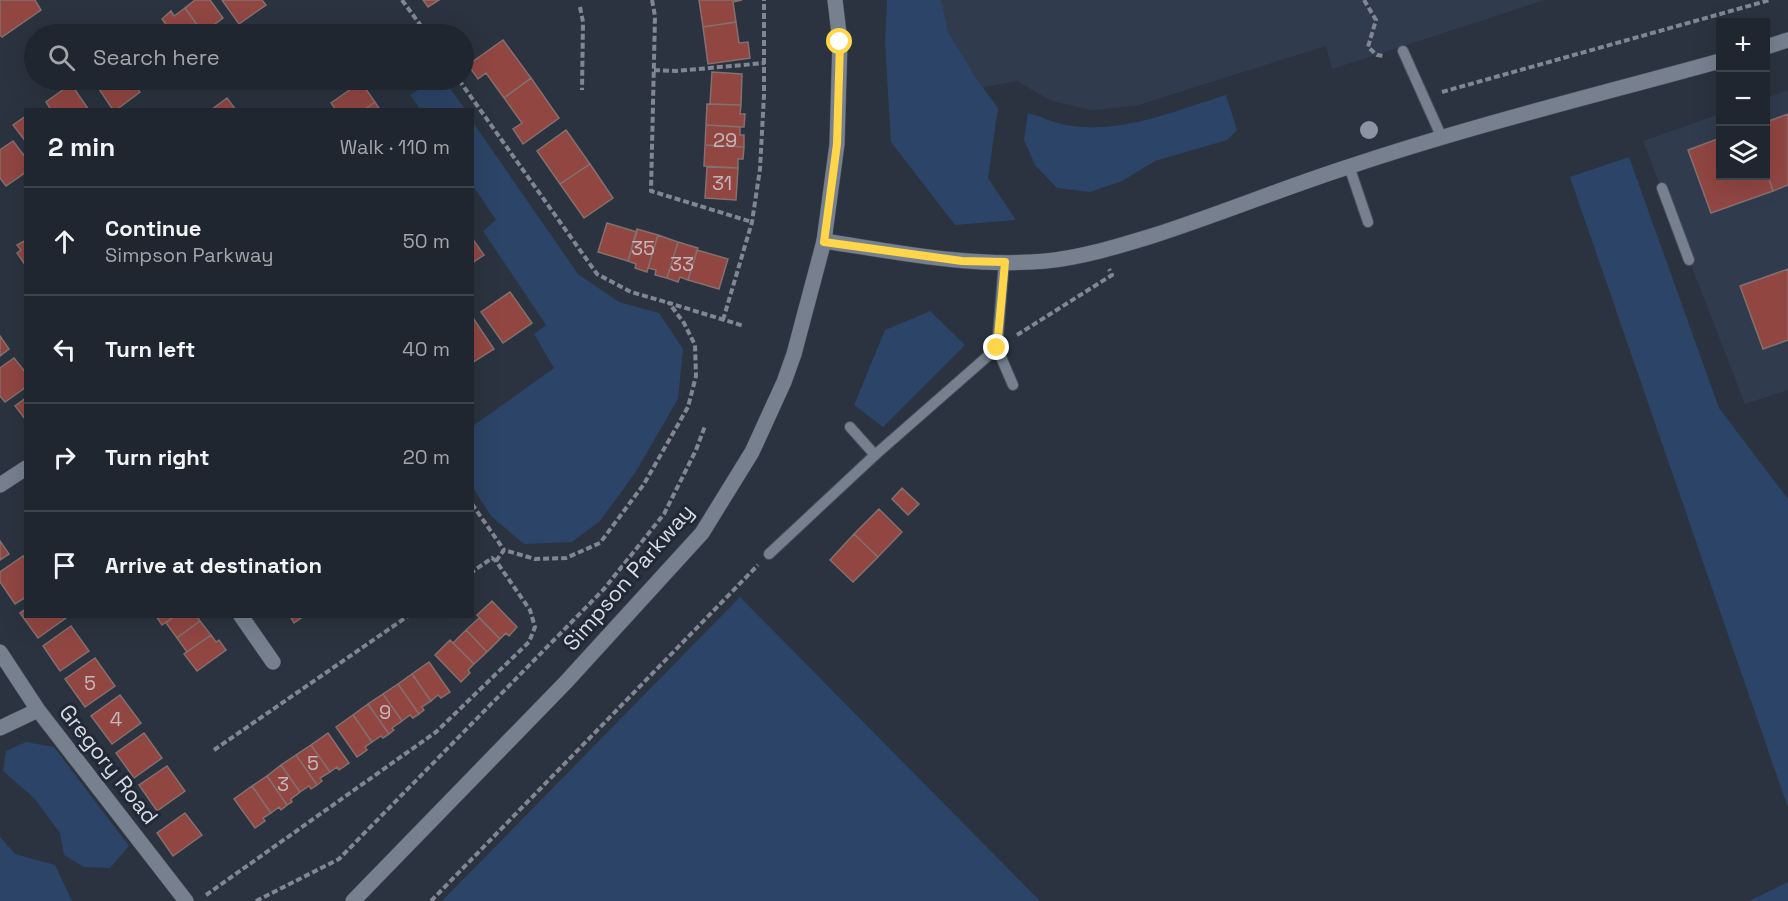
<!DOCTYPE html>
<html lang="en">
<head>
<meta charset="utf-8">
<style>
	body { margin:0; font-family:"Space Grotesk",sans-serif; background:#282e37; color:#f1f3f6 }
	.controls { position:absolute; right:18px; top:18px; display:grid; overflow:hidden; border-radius:0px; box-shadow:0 6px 24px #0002 }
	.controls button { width:54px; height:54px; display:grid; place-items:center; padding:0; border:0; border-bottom:2px solid #3d434b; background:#20262f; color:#f1f3f6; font:30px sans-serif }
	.stop { position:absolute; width:18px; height:18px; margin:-14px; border:4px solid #ffd54a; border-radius:50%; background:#fff }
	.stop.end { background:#ffd54a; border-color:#fff; box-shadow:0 2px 6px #0008 }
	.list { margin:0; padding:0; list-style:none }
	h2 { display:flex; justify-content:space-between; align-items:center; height:78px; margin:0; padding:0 24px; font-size:26px }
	h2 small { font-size:20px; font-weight:400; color:#a2a5aa }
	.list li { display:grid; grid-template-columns:39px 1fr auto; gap:18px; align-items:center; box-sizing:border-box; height:108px; padding:0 24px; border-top:2px solid #3d434b }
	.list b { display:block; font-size:22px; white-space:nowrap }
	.list p { margin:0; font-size:20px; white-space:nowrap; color:#a2a5aa }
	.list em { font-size:20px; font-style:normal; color:#a2a5aa }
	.icon { flex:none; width:33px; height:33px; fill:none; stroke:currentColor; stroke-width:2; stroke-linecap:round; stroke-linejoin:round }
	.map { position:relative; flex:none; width:1788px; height:901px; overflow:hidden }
	.search { position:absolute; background:#20262f; box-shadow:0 6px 24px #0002; left:24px; top:24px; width:450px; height:66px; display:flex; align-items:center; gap:15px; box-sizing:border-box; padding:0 21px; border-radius:33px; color:#a2a5aa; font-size:22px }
	.panel { position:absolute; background:#20262f; box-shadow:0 6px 24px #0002; left:24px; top:108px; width:450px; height:510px; border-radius:0px }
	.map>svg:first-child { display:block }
</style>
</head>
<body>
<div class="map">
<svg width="1788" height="901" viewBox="0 0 1788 901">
	<rect width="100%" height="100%" fill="#2a333f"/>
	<!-- built -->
	<path fill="#303c4e" d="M913 0H1545L1332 69 1326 46 1135 106 1091 110 1052 101 1017 81 936 96Z
		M1788 90V390L1745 404 1643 141 1720 114V176H1766V98Z"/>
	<!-- green -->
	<path fill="#2c4467" d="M887 0H941L948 32 975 77 998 108 988 178 1016 220 955 225 891 142 885 41Z
		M434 80H444L465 109H420L410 95Z
		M1226 95 1237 130 1227 140 1155 161 1122 181 1090 192 1057 188 1035 165 1024 140 1028 113C1043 117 1058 125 1073 126 1125 133 1177 110 1226 95Z
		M472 121 578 274 619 302 659 313 683 349 678 399 635 473 600 521 572 542 524 544 491 516 473 488V426L554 368 534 334 546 325 483 231 496 220 473 186Z
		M1629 157 1719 408 1788 499V808L1570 177Z
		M930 311 965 345 883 427 854 405 885 330Z
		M740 597 1040 901H442Z
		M26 742 54 747 129 846 110 868 84 867 64 855 60 833 34 798 3 771 6 751Z
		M0 837 15 854 55 865 72 901H0Z
		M1788 882V901H1749Z"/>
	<!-- building -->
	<path fill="#914642" stroke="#84706e" stroke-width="1.5" d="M0 0H35L41 10 2 37 0 35Z
		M195 0H210L223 18 203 33 185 8Z
		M222 0H262L266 5 239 24Z
		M423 0H439L428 7Z
		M699 0H742L733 2 736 22 703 27Z
		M185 8 203 33 201 34H173L162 19 171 11 174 16Z
		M736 22 739 43 748 42 750 58 708 64 703 27Z
		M503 40 531 78 504 98 486 73 478 79 468 65Z
		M712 72 742 74 741 105 710 104Z
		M531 78 559 118 523 144 513 129 522 123 504 98Z
		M100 80H131L140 92 116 110H113L95 83Z
		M142 80H159L148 87Z
		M361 82 375 102 364 110H336L331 103Z
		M71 84 89 110H51L46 102Z
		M227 98 236 110H211Z
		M375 102 380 110H364Z
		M707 104 741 105 740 114H745L744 127 706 125Z
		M1788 114V185L1773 191 1766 170V122Z
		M26 116V142L13 125Z
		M706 125 740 127V135H744V147L705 145Z
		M566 130 590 164 560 184 537 151Z
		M1720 138V176H1766V170L1773 191 1711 213 1688 150Z
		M13 141 26 158V172L6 186 0 178V150Z
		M705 145 744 147 743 159H738V168L704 166Z
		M590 164 613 198 584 218 560 184Z
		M707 167 738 168 736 200 705 198Z
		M607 223 637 232 628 261 598 252Z
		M637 229 658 235 647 272 635 268 636 264 628 261Z
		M658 235 678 242 667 278 655 275 656 270 648 268Z
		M472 238 484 255 472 263Z
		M26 240V266L17 253 21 250 17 245Z
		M678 242 698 248 688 280 680 277 678 282 667 278Z
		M697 250 728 259 719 289 688 280Z
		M1788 269V340L1763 349 1740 286Z
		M510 292 532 323 503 343 481 312Z
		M473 318 494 349 472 363V319Z
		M0 336 9 349 0 356Z
		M14 358 26 373V387L5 402 0 396V368Z
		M26 398V420L15 406Z
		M902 488 919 504 908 515 892 499Z
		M879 509 902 532 878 557 854 534Z
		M854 534 878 557 853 582 830 560Z
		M0 541 9 554 0 560Z
		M23 556 26 560V597L15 604 0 582V572Z
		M492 601 517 627 509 636 506 633 500 639 477 615Z
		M26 609V616H65L66 618 38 638 20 613Z
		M156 616H175L162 625Z
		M175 616H197L200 621 177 638 166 623Z
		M290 616H304L294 623Z
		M479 618 500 639 487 652 466 630Z
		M200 621 211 635 187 652 177 638Z
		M71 626 89 651 60 671 43 646Z
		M466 630 487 652 474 664 453 643Z
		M211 635 216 642 219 640 226 650 197 671 184 654Z
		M450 640 474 664 468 670 470 673 461 682 435 655Z
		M95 658 115 686 85 707 65 679Z
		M429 662 450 692 441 698 438 695 431 701 412 674Z
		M412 674 431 701 422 707 424 710 419 714 398 684Z
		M398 684 419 714 413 718 410 715 402 721 383 694Z
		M383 694 402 721 392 728 394 730 389 734 368 704Z
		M120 695 141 723 112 744 91 716Z
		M368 704 389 734 383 738 381 736 372 742 353 715Z
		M353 715 372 742 365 747 367 750 357 757 336 727Z
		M144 733 162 758 134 778 116 753Z
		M328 733 349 763 339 770 337 767 330 772 311 745Z
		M311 745 330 772 320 778 322 781 317 785 296 755Z
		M296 755 317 785 311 789 309 786 300 792 281 765Z
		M281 765 300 792 291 799 292 802 287 805 267 776Z
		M167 766 185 791 157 811 139 785Z
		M267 776 287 805 281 810 279 807 271 813 252 786Z
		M252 786 271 813 263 818 265 821 255 828 234 799Z
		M185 813 202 835 173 856 157 833Z"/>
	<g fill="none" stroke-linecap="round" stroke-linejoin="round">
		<defs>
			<path id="service" d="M1403 51 1442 138
				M1349 166 1368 222
				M1662 188 1689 260
				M997 348 1013 385
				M850 427 875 455
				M769 554 875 455 997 348 1004 262"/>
			<path id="minor" d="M0 485 26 468
				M241 616 273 662
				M0 652 38 710 186 901
				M0 728 38 710"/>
			<path id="tertiary" d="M824 241 837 144 840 42 835 0"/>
			<path id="secondary" d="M1766 47 1788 40
				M353 901 566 682 702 533 752 452 784 382 794 354 824 241C897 252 972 268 1046 261 1084 257 1119 246 1155 235 1220 214 1283 188 1348 167 1470 126 1597 95 1720 61"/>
		</defs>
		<!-- service casing -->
		<use href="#service" stroke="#49505b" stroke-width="12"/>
		<!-- minor casing -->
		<use href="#minor" stroke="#49505b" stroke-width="16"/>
		<!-- tertiary casing -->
		<use href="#tertiary" stroke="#49505b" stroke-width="16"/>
		<!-- secondary casing -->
		<use href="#secondary" stroke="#49505b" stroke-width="16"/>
		<!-- path -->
		<path stroke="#808792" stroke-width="4" stroke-dasharray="6 3" stroke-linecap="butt" d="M402 0 427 34
			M652 0 655 16 651 191 752 222
			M1364 0 1376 20 1368 47 1377 55 1385 56
			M580 7 583 22 582 90
			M654 70 676 71 765 63
			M459 80 597 274 631 292 669 303
			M1442 92 1770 0
			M723 320 752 222 760 169 764 95V0
			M1017 335 1112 275 1109 269
			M472 504 504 550
			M496 561 504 550 535 559 566 558 600 543 644 484 688 407 696 376 695 345 684 323 669 303 744 326
			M214 750 408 616
			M206 895 436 732 529 642 535 627 530 610 496 561 492 558 472 572
			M256 901 339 859 604 589 664 514 696 450 705 426
			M431 901 758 565"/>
		<!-- service -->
		<use href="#service" stroke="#76808f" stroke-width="10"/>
		<!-- minor -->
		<use href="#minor" stroke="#76808f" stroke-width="15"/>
		<!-- tertiary -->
		<use href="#tertiary" stroke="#76808f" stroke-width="15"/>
		<!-- secondary -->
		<use href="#secondary" stroke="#76808f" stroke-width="15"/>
	</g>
	<!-- trees -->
	<circle fill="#8a94a3" cx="1369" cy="130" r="9"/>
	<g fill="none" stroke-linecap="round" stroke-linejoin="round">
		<!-- route -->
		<path stroke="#ffd54a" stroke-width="8" d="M840 42 837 144 824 242 962 261 1005 262 997 348"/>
	</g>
	<g text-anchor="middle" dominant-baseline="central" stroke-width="6" stroke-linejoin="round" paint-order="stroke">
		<!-- number labels -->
		<g font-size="20" fill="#c5b6bc">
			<text x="725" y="140">29</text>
			<text x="722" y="183">31</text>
			<text x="643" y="248">35</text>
			<text x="682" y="264">33</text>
			<text x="90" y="683">5</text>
			<text x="385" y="712">9</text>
			<text x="116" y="719">4</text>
			<text x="313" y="763">5</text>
			<text x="283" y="784">3</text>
		</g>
		<!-- street labels -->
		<g font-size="22" fill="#d6dbe4" stroke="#202935">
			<text transform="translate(628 577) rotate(-49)">Simpson Parkway</text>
			<text transform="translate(109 764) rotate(52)">Gregory Road</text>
		</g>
	</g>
</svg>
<div class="controls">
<button>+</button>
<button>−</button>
<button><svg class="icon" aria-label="layers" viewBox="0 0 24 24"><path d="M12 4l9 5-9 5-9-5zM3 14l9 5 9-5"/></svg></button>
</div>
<div class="stop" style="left:840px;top:42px"></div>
<div class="stop end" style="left:997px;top:348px"></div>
<div class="search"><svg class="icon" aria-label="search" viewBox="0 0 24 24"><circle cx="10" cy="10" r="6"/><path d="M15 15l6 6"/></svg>Search here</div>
<section class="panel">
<h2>2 min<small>Walk · 110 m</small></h2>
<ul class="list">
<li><svg class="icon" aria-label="ahead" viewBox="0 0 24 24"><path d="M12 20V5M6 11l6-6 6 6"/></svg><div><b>Continue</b><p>Simpson Parkway</p></div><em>50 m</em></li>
<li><svg class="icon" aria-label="left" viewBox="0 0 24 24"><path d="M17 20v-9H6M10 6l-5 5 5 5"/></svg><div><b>Turn left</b></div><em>40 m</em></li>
<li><svg class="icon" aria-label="right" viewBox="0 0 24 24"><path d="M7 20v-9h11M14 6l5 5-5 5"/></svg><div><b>Turn right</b></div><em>20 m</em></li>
<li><svg class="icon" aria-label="arrive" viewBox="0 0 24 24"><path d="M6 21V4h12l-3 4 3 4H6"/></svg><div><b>Arrive at destination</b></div></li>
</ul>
</section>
</div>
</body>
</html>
